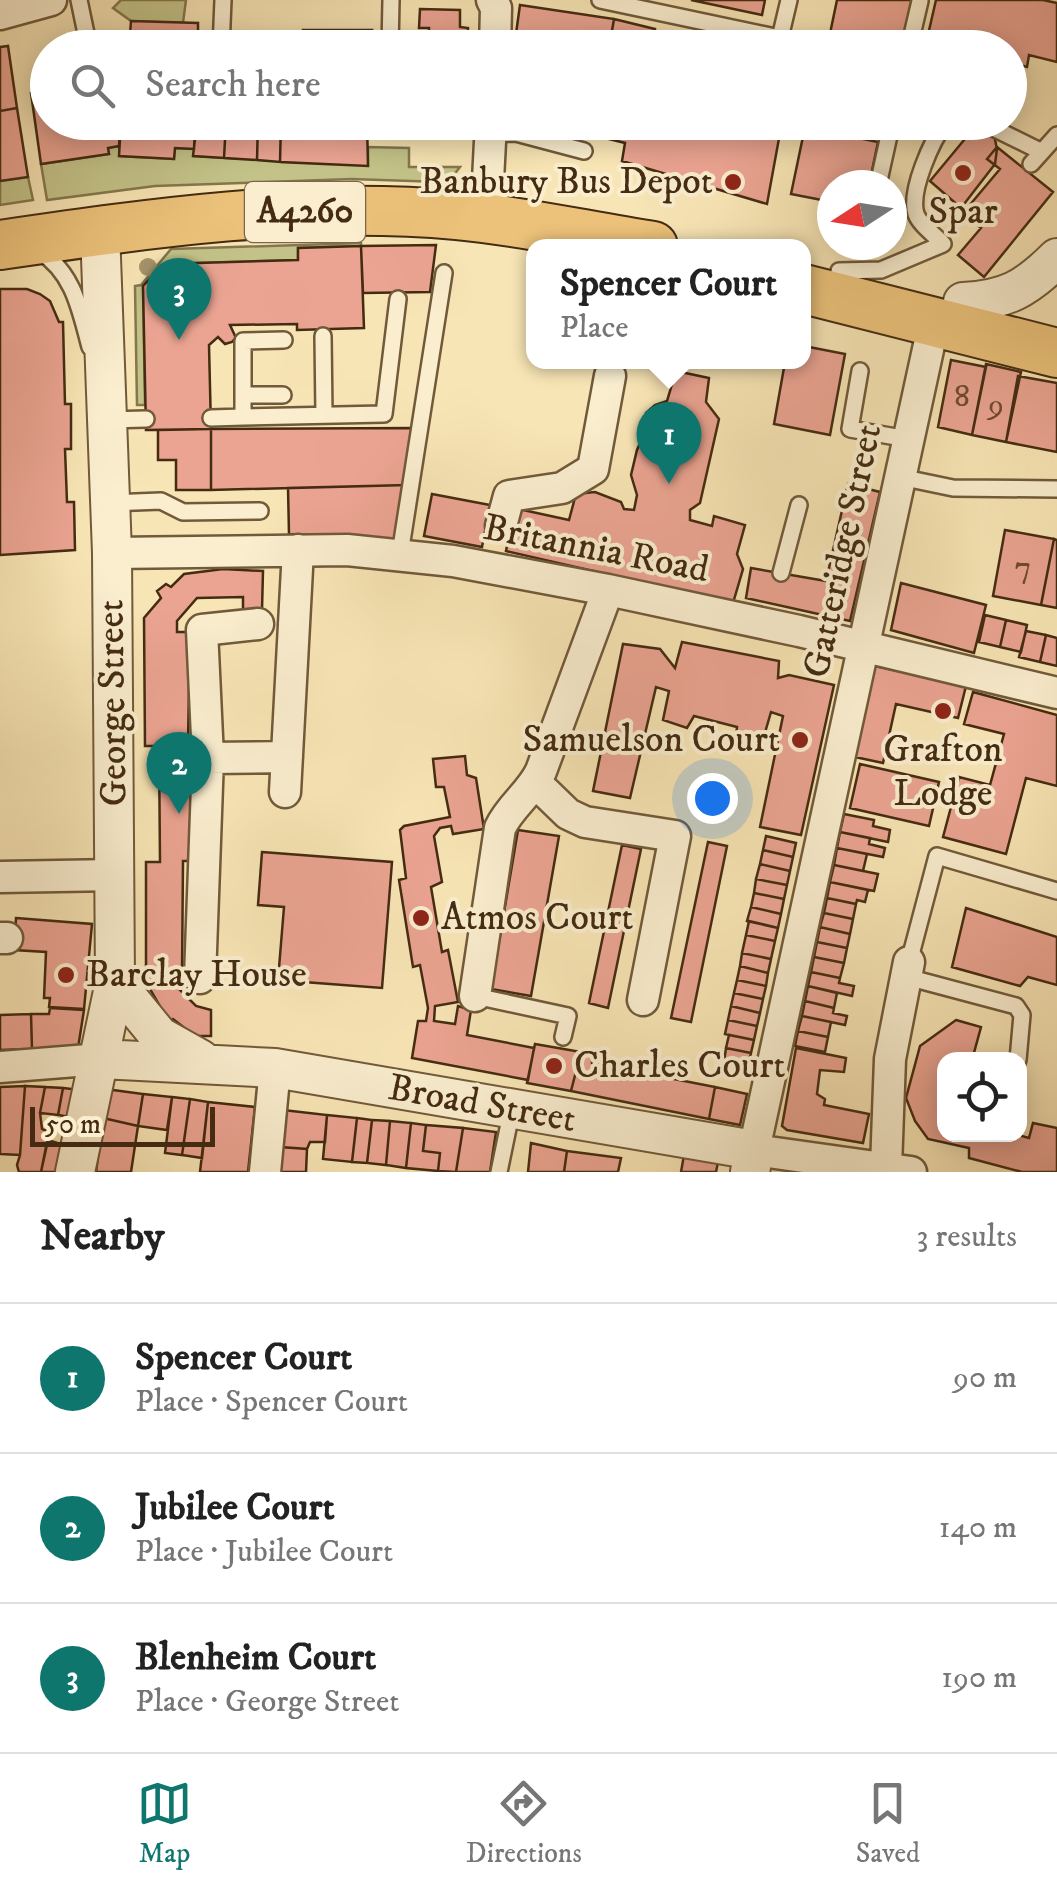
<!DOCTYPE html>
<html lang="en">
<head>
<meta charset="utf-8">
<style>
	body { margin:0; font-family:"IM FELL DW Pica",serif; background:#f2f2f2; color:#222 }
	.controls { position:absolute; right:30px; bottom:30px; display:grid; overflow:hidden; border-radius:20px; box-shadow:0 5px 25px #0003 }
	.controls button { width:90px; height:90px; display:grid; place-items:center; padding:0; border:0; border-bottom:2px solid #e0e0e0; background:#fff; color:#222; font:50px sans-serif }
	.compass { position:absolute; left:817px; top:170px; width:90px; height:90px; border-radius:50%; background:#fff; box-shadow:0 5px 25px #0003; rotate:258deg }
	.scale { position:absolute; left:30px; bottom:25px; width:185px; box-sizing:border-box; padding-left:10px; border:5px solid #442b11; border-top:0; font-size:28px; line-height:35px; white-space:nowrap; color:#442b11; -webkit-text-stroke:8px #faeecf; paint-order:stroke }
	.you { position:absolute; left:712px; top:798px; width:35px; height:35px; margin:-25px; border:8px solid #fff; border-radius:50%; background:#1a73e8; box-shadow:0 0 0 15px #1a73e833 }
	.badge { display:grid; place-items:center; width:65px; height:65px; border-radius:50%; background:#0f766e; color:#fff; font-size:32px; font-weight:700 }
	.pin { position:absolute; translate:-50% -82px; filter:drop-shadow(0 2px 5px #0008) }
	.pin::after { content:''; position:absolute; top:52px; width:35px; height:30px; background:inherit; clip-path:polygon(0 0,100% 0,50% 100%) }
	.popup { position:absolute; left:526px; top:239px; width:285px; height:130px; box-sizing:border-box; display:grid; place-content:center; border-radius:20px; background:#fff; filter:drop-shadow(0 2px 8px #0005); font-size:32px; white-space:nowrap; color:#767676 }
	.popup b { font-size:38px; color:#222 }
	.popup::after { content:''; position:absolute; left:50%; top:100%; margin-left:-20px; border:20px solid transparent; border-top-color:#fff }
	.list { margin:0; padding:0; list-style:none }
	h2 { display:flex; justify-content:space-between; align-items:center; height:130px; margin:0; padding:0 40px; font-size:42px }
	h2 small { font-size:32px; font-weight:400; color:#767676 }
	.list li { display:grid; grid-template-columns:65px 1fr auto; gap:30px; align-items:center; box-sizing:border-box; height:150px; padding:0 40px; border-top:2px solid #e0e0e0 }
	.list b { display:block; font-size:38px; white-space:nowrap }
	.list p { margin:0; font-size:32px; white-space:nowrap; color:#767676 }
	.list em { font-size:32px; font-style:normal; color:#767676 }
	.icon { flex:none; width:55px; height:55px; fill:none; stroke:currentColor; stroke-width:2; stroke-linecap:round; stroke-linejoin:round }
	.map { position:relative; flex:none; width:1057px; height:1172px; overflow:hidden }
	.search { position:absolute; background:#fff; box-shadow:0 5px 25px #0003; left:30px; right:30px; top:30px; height:110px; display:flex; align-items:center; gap:25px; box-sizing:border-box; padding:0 35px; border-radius:55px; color:#767676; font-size:38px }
	.sheet { height:580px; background:#fff }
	nav { display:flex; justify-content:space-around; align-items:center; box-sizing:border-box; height:140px; border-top:2px solid #e0e0e0; background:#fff; font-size:28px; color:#767676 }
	nav a { display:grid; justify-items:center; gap:5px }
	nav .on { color:#0f766e }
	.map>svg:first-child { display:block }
</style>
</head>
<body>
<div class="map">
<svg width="1057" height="1172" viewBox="0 0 1057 1172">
	<rect width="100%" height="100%" fill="#f8e5b5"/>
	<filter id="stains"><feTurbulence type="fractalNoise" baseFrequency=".002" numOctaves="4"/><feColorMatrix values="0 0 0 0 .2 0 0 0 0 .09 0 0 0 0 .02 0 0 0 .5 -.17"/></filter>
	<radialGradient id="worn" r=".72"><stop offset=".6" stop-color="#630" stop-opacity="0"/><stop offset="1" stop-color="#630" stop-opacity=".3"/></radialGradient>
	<!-- green -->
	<path fill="#c3c389" stroke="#84774d" stroke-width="2.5" d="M121 0H186L183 23 131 21 113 8Z
		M119 146 120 156 174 159 175 148 194 149V156L368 165V147L409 148V167H460L449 181 441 182 351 179 155 186 47 200 41 164 109 154 108 148Z
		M28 177 33 200 0 205V181Z
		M361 243V246L298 248V260L164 264 143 286 145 405H137L135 286 141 285 171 249Z"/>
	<!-- building -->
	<path fill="#eba492" stroke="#442b11" stroke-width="2.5" d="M691 0H765L762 15Z
		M837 0H913L903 48H827Z
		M936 0H1043L1057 3V62L1029 55 1027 67 1017 64 1010 99V48H925Z
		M520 5 614 19 609 48H514Z
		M420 9 460 10V27L468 28 467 44 459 43V48H428L429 28H419Z
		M614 19 655 29 654 41 688 48H609Z
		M131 21 198 23V48H129Z
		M303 30H372L371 48H303Z
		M8 46 17 108 0 111V47Z
		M48 91V122H107L108 129 120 128 119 146 108 148 109 154 41 164 31 93Z
		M17 108 28 177 0 181V111Z
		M121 122H175V127L195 128 194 149 175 148 174 159 119 156Z
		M197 122H226L224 158 193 156Z
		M226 122H258L257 160 224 158Z
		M258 122H281L280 162 257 160Z
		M281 122H367L368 166 280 162Z
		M541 122H782L767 204 622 161 625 143Z
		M835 122H881L878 138 834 128Z
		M979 122 994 135 997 149 995 164 961 208 930 181Z
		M805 127 878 142 869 185H832V202L791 194Z
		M997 147 1053 192 984 277 958 255 981 228 963 213 1000 169 987 159Z
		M436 245 430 292 363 293 361 246Z
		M361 246 364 328 297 330V324L230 325 236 338 232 342 225 344 218 337 209 345 211 429 146 430 143 286 164 264 298 260V248Z
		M0 289H27L40 294 50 301 59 322H63L65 404H71V449H65L67 502H74L75 550 0 555Z
		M804 346 845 354 830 435 774 424 785 362H804Z
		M951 360 986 367 972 435 938 427Z
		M986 364 1021 372 1006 442 972 435Z
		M676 371 709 378 706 402 719 419 700 503 690 510V520L712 526 714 516 745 525 737 554 743 569 733 603 506 551 514 508 569 520 576 494 595 492 621 502 624 509 634 510 637 495 631 475 637 450 649 423 646 413 655 405 667 401Z
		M1018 376 1057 383V452L1006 442Z
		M413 428 407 485 211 490V429Z
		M211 429V490H176V460H158V430Z
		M848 484 880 492 850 621 746 598 751 568 826 581Z
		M407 485 398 540 289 534 288 488Z
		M432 494 490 505 482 547 424 536Z
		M1005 530 1054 539 1041 605 993 596Z
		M1054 539 1057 540V608L1041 605Z
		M223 569 263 571 262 610H243V597L197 598 177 621V632H190L188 743H199L197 861H183L182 976H173L176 986 196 1006 211 1010V1036H195L173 1019 169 1022 142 975 146 966V862H160L159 746H145L144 618 161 598 157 591 166 584 171 587 184 574Z
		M901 583 986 605 974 653 891 630Z
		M985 615 1006 620 1000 647 979 642Z
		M1006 620 1027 625 1021 652 1000 647Z
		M1026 631 1046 635 1040 662 1019 657Z
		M1046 635 1057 638V666L1040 662Z
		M682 642 779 661 778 678 789 675 834 685 801 835 760 827 783 716 771 712 762 743 736 737 737 727 694 716 687 728 663 720 669 691 656 687 630 798 593 791 623 644 660 649 675 668Z
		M875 666 966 686 958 718 896 704 883 763 855 757Z
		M973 692 1057 715V786L1026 778 1006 854 943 837 959 777 990 785 1004 734 964 724Z
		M465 756 467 775 476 778 484 829 453 834 451 826 440 828 434 836 442 882 431 887 442 952 448 950 458 1002 435 1006 434 1021 455 1024 458 1006 471 1010 467 1035 534 1048 528 1080 412 1058 418 1021H426L428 1008 420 965 413 967 399 880 406 878 400 830 404 826 450 817 444 787H436L433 759Z
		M860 764 939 782 929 826 850 808Z
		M844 814 874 820 873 826 890 830 888 842 840 832Z
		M518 830 559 836 531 996 491 989Z
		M840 832 870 838 869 844 885 848 883 857 837 848Z
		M766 836 796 843 793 857 763 850Z
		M708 842 727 846 691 1022 671 1018Z
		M622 845 641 849 608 1008 589 1003Z
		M837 848 867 854 863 871 834 865Z
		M763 850 793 857 790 871 760 864Z
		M262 852 392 862 382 988 278 980 284 907 258 905Z
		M760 864 790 871 787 885 756 879Z
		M834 865 878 874 874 891 830 882Z
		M756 879 787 885 784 899 754 893Z
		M830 882 868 890 865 902 857 900 856 904 827 898Z
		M754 893 784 899 781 914 751 907Z
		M827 898 856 904 853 919 824 913Z
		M751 907 781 914 778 928 747 921Z
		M966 908 1057 937V985L1028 977 1020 986 952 967Z
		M824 913 853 919 850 934 820 927Z
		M16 918 92 924 84 1009 49 1007 50 998H44L46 952 14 950Z
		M749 921 778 928 775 941 746 935Z
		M820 927 850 934 847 948 817 942Z
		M746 935 775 941 771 959 742 953Z
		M817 942 847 948 844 963 814 957Z
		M742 953 771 959 768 973 740 966Z
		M814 957 844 963 840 978 811 972Z
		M740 966 768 973 766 986 737 980Z
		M811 972 840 978 839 983 854 986 852 996 808 986Z
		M737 980 766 986 763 999 734 993Z
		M808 986 837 993 834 1008 805 1001Z
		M734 993 763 999 760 1013 731 1006Z
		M805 1001 834 1008 833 1013 847 1016 845 1025 802 1016Z
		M731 1006 760 1013 757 1026 728 1020Z
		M50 1008 84 1010 78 1048 32 1049 31 1014H49Z
		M31 1014 32 1049 0 1050V1015Z
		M802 1016 831 1022 828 1037 798 1031Z
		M728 1020 757 1026 754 1040 725 1034Z
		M956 1020 981 1027 972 1060H944L941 1089 944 1090V1134H1014L1029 1138 1033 1123 1057 1128V1172H1022L969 1158V1148L928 1139 915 1121 906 1098 920 1046Z
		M798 1031 828 1037 825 1052 795 1046Z
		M729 1035 754 1040 751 1053 726 1048Z
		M535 1044 581 1052 571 1091 527 1083Z
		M726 1048 751 1053 748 1067 724 1062Z
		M796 1048 846 1058 844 1072 820 1070 817 1094 825 1099 824 1105 869 1114 863 1143 787 1130 782 1126Z
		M581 1052 592 1054V1063L715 1087 709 1119 571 1091Z
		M25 1086 20 1155 0 1154V1087Z
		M25 1086 45 1087 40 1113 42 1129 49 1132 41 1172H19L17 1165 20 1155Z
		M45 1087 63 1088 58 1115 40 1113Z
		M715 1087 747 1094 740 1125 709 1119Z
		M63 1088 81 1090 77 1118 58 1115Z
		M113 1090 143 1094 138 1126 103 1118 108 1094Z
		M143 1094 172 1097 167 1130 138 1126Z
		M172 1097 190 1099 182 1155 165 1153Z
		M190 1099 208 1102 202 1158 182 1155Z
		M208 1102 255 1107 248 1172H200Z
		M283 1110 327 1115 325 1142H310L307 1149 280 1147Z
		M327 1115 357 1118 352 1162 323 1159Z
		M103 1118 138 1126 131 1172H96Z
		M357 1118 372 1120 367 1163 352 1162Z
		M372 1120 390 1121 386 1165 367 1163Z
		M390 1121 411 1123 406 1168 386 1165Z
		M411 1123 426 1125 423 1151 440 1153 438 1171 406 1168Z
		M426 1125 463 1128 456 1172 438 1171 440 1153 423 1151Z
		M463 1128 496 1132 490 1172H456Z
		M48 1140 70 1147 65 1172H41Z
		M531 1143 567 1151 564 1172H528Z
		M280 1147 307 1149 306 1172H278Z
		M567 1151 621 1158 618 1172H564Z
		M684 1155 718 1162 716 1172H681Z"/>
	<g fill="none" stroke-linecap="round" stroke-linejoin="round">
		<defs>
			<path id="service" d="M79 0 89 48
				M600 0 780 38 789 0
				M221 48 223 0
				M390 48 391 0
				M909 48 920 1
				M981 122 1040 151
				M490 134 516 133 584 151
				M1031 164 1057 135
				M878 185 892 122
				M39 251C74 273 80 310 90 347
				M839 271 881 270 943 244C935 235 920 225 916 214 909 191 932 140 946 122
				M323 336 324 415
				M860 371 850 429 908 439
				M243 395H283
				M243 417 384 414 398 299
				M211 418 243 417V341L284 340
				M107 420 146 419
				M900 477 953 488 1057 489
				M110 503 161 501 183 512 260 511
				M400 554 444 273
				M781 573 799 505
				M909 962 937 856 1057 891
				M907 977 1016 1006 1022 1015 1018 1060
				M475 996 568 1016 563 1037
				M499 1172 512 1109"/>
			<path id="minor" d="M492 0 496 8 495 48
				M0 14 51 0
				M486 219 491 122
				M501 526 509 496 562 488 593 469 610 376
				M112 553 347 550 453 561 608 590 799 631 1057 693
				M208 758 287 757
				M536 783 568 814 585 822 675 836 643 1000
				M285 792 298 550
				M0 877 115 875
				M0 938H7
				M200 978 208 758 202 630 258 624
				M475 996 500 828C510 806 531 793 541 771L608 590
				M0 1067 101 1059
				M886 1167 890 1059 909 962
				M265 1172 275 1068
				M911 1172 754 1150 934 322"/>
			<path id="tertiary" d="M963 302C1006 300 1026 289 1057 258
				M115 982 159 1036 200 1059
				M101 1059 275 1068 754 1150 750 1172
				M75 1172 115 982 112 553 100 231"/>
			<path id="primary" d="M0 245C152 223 303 201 457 215 523 221 588 236 653 246
				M804 289 1057 353"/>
		</defs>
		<!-- service casing -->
		<use href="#service" stroke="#715a3a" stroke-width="20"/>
		<!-- minor casing -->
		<use href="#minor" stroke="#715a3a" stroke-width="35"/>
		<!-- tertiary casing -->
		<use href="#tertiary" stroke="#715a3a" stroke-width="42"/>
		<!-- primary casing -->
		<use href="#primary" stroke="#442b11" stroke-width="52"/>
		<!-- service -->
		<use href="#service" stroke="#faeecf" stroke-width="15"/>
		<!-- minor -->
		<use href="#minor" stroke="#faeecf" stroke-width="30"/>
		<!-- tertiary -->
		<use href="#tertiary" stroke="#faeecf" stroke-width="38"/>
		<!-- primary -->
		<use href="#primary" stroke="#ecc27a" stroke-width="48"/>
	</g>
	<!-- trees -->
	<circle fill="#a7946b" cx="148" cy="267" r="9"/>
	<!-- markers -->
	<g fill="#8f2418" stroke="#faeecf" stroke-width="4">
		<circle cx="963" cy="173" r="10"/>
		<circle cx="733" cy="182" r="10"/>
		<circle cx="943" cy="711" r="10"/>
		<circle cx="800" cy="740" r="10"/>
		<circle cx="421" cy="918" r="10"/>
		<circle cx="66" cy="975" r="10"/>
		<circle cx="554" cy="1066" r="10"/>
	</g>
	<g text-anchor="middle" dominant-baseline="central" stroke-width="8" stroke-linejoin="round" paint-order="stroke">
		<!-- number labels -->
		<g font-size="32" fill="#6e4931">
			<text x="962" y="397">8</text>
			<text x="996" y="405">9</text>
			<text x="1023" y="568">7</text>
		</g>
		<!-- shield labels -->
		<rect fill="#faeecf" stroke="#7b664a" stroke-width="2.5" x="245" y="182" width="120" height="60" rx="8"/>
		<g font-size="35" font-weight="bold" fill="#442b11">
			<text x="305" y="212">A4260</text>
		</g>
		<!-- poi labels -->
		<g font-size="38" fill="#442b11" stroke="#faeecf" text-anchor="start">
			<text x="713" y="182" text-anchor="end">Banbury Bus Depot</text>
			<text x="963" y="212" text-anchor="middle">Spar</text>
			<text x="780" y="740" text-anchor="end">Samuelson Court</text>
			<text x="943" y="750" text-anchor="middle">Grafton<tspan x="943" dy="44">Lodge</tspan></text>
			<text x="441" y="918">Atmos Court</text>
			<text x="86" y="975">Barclay House</text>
			<text x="574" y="1066">Charles Court</text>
		</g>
		<!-- street labels -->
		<g font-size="38" fill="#442b11" stroke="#faeecf">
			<text transform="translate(596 549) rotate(11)">Britannia Road</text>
			<text transform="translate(843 551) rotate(-78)">Gatteridge Street</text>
			<text transform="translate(113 703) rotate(-91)">George Street</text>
			<text transform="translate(482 1104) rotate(10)">Broad Street</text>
		</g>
	</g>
	<rect width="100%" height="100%" filter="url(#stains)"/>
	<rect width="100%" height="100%" fill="url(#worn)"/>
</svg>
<div class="controls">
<button><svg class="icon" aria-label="locate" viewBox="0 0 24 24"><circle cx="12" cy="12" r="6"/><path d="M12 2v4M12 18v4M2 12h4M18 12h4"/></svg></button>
</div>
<svg class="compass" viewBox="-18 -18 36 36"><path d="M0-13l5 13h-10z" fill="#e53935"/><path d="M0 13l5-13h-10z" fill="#767676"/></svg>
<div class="scale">50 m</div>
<div class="you"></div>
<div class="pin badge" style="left:669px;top:484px">1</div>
<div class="popup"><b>Spencer Court</b>Place</div>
<div class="pin badge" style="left:179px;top:814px">2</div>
<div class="pin badge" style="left:179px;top:340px">3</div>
<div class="search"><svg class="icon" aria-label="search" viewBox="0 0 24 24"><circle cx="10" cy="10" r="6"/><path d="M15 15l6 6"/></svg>Search here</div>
</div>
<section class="sheet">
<h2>Nearby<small>3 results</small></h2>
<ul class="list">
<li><span class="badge">1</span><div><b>Spencer Court</b><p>Place · Spencer Court</p></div><em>90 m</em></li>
<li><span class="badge">2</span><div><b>Jubilee Court</b><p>Place · Jubilee Court</p></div><em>140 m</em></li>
<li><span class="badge">3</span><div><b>Blenheim Court</b><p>Place · George Street</p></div><em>190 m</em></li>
</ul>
</section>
<nav>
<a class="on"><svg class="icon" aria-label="map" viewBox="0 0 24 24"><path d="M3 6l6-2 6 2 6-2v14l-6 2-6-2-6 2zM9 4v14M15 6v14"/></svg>Map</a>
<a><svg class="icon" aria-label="directions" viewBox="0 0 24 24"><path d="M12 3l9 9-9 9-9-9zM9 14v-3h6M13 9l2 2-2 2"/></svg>Directions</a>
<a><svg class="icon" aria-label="saved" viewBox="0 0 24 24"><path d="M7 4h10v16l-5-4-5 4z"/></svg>Saved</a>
</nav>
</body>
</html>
